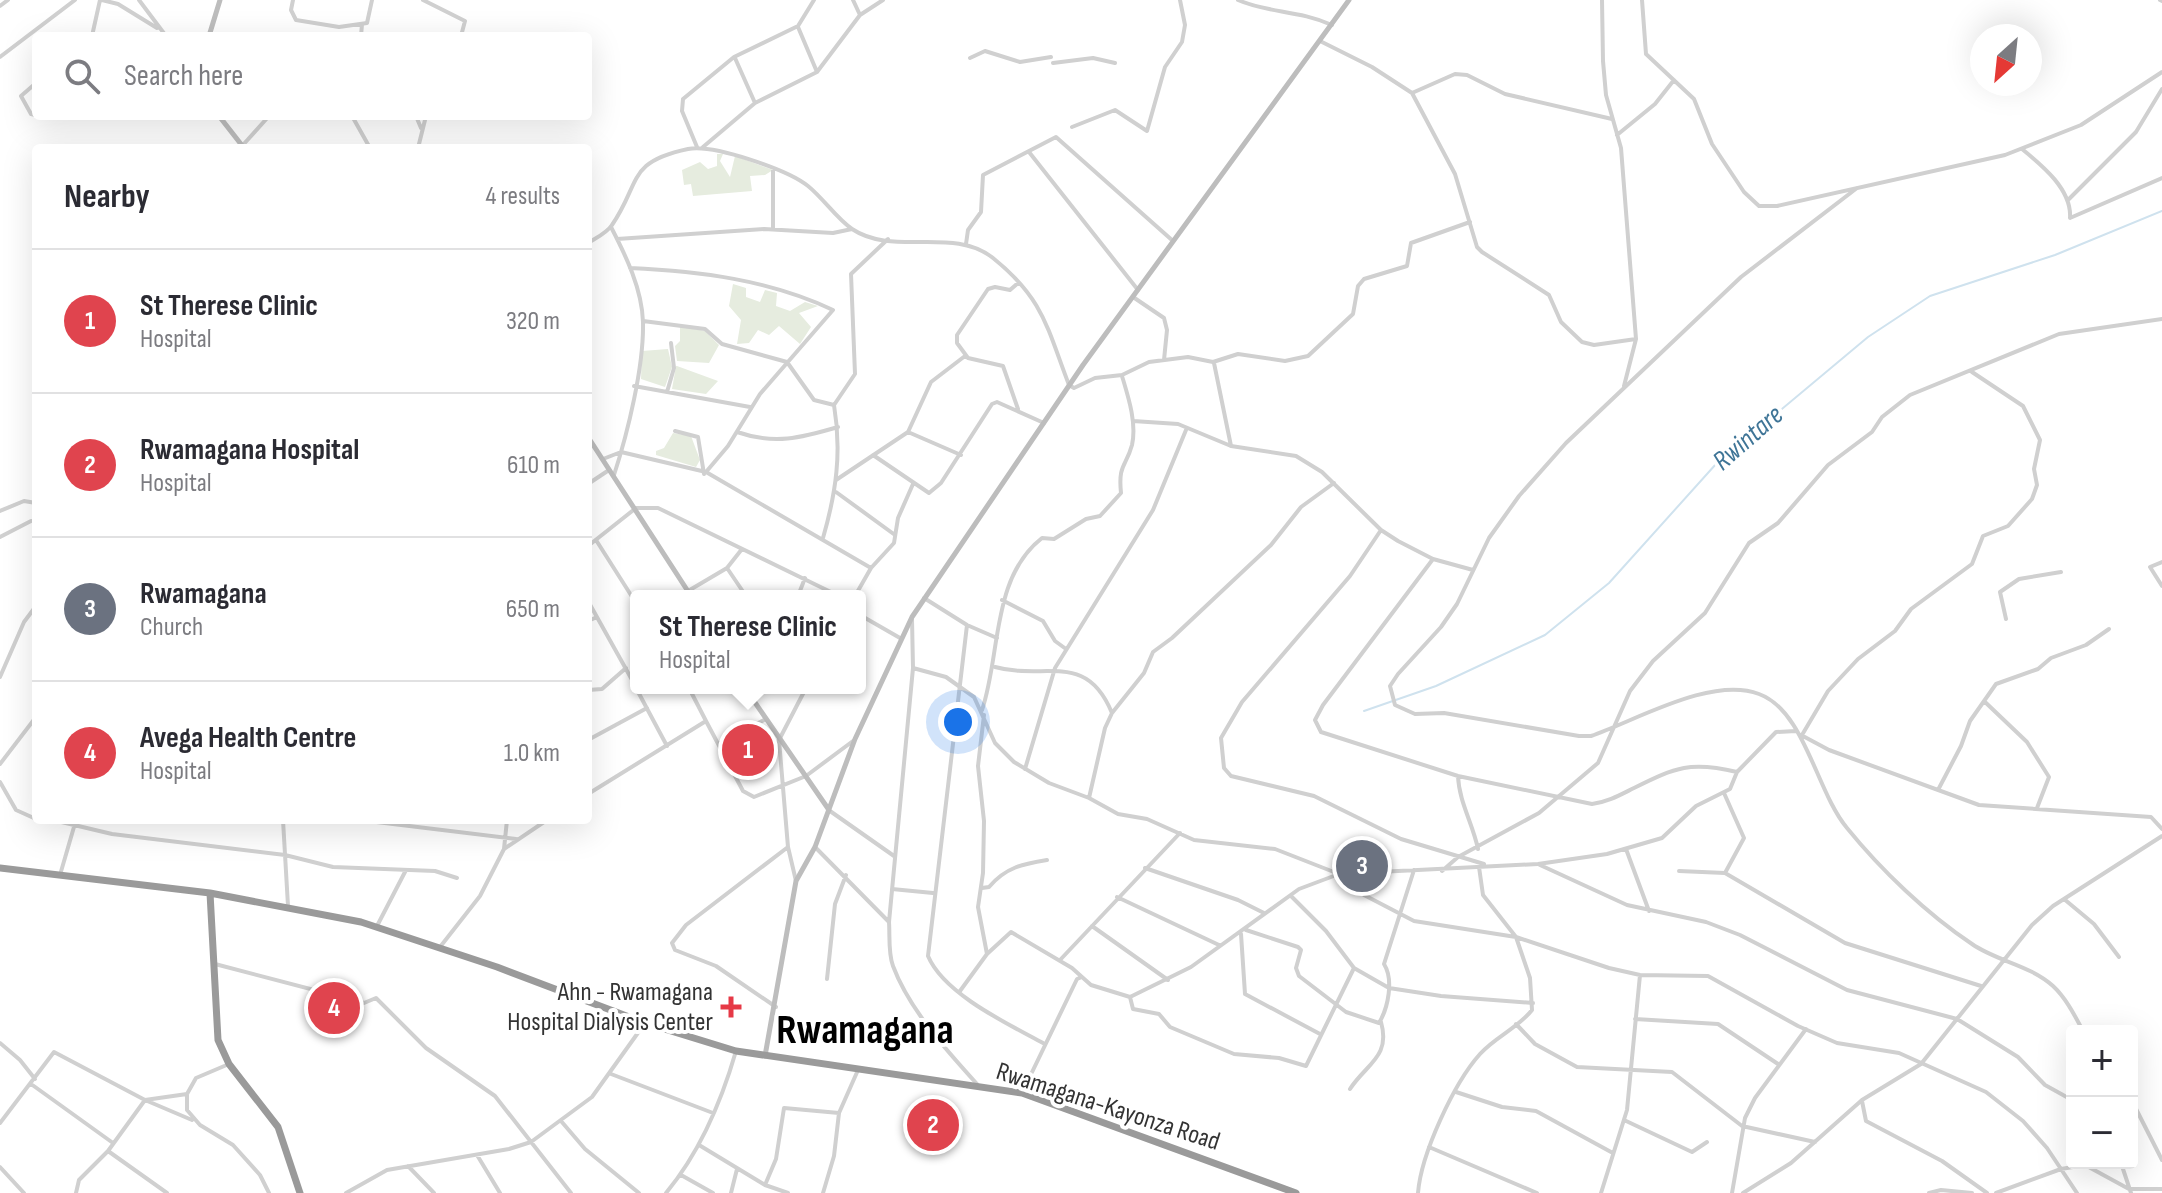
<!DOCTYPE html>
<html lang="en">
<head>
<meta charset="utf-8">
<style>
	body { margin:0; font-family:"Sofia Sans Condensed",sans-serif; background:#f7f7f7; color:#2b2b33 }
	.controls { position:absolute; right:24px; bottom:24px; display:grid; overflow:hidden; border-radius:8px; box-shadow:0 8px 32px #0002 }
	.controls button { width:72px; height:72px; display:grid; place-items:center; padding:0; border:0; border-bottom:2px solid #e1e1e2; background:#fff; color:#2b2b33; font:40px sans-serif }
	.compass { position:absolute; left:1970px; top:24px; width:72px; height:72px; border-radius:50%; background:#fff; box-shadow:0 8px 32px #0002; rotate:207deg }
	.you { position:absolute; left:958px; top:722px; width:28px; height:28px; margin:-20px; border:6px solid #fff; border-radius:50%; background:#1a73e8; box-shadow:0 0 0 12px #1a73e833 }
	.badge { display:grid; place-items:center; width:52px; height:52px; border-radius:50%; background:#e63946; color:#fff; font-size:26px; font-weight:700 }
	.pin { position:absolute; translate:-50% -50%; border:4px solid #fff; box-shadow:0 2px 8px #0006 }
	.popup { position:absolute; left:630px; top:590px; width:236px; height:104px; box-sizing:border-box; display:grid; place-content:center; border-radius:8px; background:#fff; filter:drop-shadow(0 2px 6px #0005); font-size:26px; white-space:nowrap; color:#7c7c81 }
	.popup b { font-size:30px; color:#2b2b33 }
	.popup::after { content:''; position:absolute; left:50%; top:100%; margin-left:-16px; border:16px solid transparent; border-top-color:#fff }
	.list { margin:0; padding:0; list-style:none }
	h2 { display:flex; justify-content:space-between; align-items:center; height:104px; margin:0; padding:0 32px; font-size:34px }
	h2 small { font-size:26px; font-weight:400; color:#7c7c81 }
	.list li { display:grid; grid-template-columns:52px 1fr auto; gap:24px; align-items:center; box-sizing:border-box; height:144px; padding:0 32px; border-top:2px solid #e1e1e2 }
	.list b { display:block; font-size:30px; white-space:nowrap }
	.list p { margin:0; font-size:26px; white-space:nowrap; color:#7c7c81 }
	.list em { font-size:26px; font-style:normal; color:#7c7c81 }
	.icon { flex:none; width:44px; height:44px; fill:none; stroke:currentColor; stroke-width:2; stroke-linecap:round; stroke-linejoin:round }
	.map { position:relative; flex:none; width:2162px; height:1193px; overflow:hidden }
	.search { position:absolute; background:#fff; box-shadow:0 8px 32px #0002; left:32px; top:32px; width:560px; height:88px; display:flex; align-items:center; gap:20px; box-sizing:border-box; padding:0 28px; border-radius:8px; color:#7c7c81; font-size:30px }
	.panel { position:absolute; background:#fff; box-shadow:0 8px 32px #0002; left:32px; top:144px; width:560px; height:680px; border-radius:8px }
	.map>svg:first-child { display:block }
</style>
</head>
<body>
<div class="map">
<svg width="2162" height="1193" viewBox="0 0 2162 1193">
	<rect width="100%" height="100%" fill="#fff"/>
	<!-- green -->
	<path fill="#e6ecdf" d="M717 154H723L720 161 730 177 735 156 773 170 765 175 750 176 752 191 693 196 691 184 684 185 682 170 700 162 708 169 717 166Z
		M733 284 746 288V297L760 302 765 290 777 293 776 306 790 311 805 302 818 306 799 313 811 327 800 344 779 326 769 335 758 330 749 343 737 344 741 320 729 306Z
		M680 326 705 331 719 345 709 363 677 361 675 346 680 341Z
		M668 349 672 367 665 387 641 379 642 351Z
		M676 366H677L718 381 706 394 672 389Z
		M673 433 691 436 700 460 696 467 656 455V451L664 448Z"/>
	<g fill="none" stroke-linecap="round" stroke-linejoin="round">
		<!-- stream -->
		<path stroke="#cfe2ee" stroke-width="2" d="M1364 711 1436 686 1545 635 1609 583 1716 464 1868 337 1930 296 2055 255 2162 211"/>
		<!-- street -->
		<path stroke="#d0d0d0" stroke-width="4" d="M102 0 118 4 157 28
			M139 0 166 36
			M293 0 291 10 296 20 339 27 367 23 372 0
			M423 0 465 21 461 36
			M853 0 860 15
			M1238 0C1267 13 1299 10 1332 25
			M1602 0 1603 61 1606 95 1621 148 1636 339 1624 386
			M1642 0 1646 54 1694 99 1712 144 1744 192 1759 206H1777L2005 155 2081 125 2162 72
			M2160 0 2162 1
			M0 6 8 0
			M798 27 817 72
			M92 36 100 0
			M361 36 362 24
			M1320 41 1372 67 1412 93 1455 174 1477 247 1482 252 1549 295 1561 322 1582 342 1594 345 1636 339
			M0 57 75 0
			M735 58 755 103
			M970 58 985 51 1020 62 1051 57
			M1053 63 1093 58 1115 63
			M36 83 21 96 31 114 48 118 63 116
			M1412 93 1455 74 1467 75 1505 94 1612 119
			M352 116 370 148
			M416 116 421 128
			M1072 127 1115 110 1147 131 1165 67 1182 42 1185 25 1180 0
			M1617 135 1655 104 1674 80
			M242 146 269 116
			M697 147 682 111 683 99 734 57 798 26 814 0
			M703 147 755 103 817 72 860 15 883 0
			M418 148 426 116
			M2022 149C2043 166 2072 190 2070 218L2162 178
			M1029 152 1138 290
			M773 170V228
			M1857 188 1741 277 1566 443 1519 496 1489 538 1457 604 1441 627 1398 674 1390 686 1395 705 1415 714 1444 713 1579 736H1591C1637 720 1711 676 1759 694 1805 711 1816 791 1847 828 1881 870 1927 914 1972 944 1996 961 2030 965 2053 986 2066 998 2075 1016 2083 1031
			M2069 199 2136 132 2162 89
			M611 227C626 256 642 289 643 322 644 366 628 432 614 475
			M617 239 764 229 833 233 852 229
			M588 243C596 238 607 233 612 225 641 183 626 162 688 149 714 144 788 170 808 186 824 199 836 218 852 229 894 257 953 226 993 258 1044 299 1047 328 1069 385L1074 388 1095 378 1122 375 1149 362 1188 357 1213 362 1238 354 1285 361 1308 356 1353 314 1358 286 1364 279 1407 266 1411 243 1470 222
			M966 244 968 230 981 212 983 175 1056 137 1173 241
			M630 268C699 271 770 280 833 310L760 394 728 446 706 472
			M1018 283 1010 290 995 287 988 289 957 335V343L968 358 1003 366 1018 409
			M1133 297 1164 318 1167 330 1164 360
			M643 321 705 329 722 344 787 362 814 400 834 405C842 452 836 493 823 538
			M1214 363 1231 446
			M634 386 750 407
			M667 392 674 368 671 343
			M834 405 855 374 851 274 888 239
			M1133 421 1178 424 1231 446 1296 456 1322 472 1381 530 1398 541 1433 559 1473 570
			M675 431 698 437 704 474
			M737 432C774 445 801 438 838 427
			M908 432 961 455
			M873 455 929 493 941 483 992 404 997 402 1044 423
			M603 459 621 452 706 472 871 568 855 596
			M836 480 908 432 931 382 965 356
			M588 484 609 470
			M836 492 895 535
			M0 511 24 501 36 503
			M1381 530 1350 576 1242 702 1221 738 1224 768 1231 776 1314 796 1401 839 1484 864
			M0 537 31 521
			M596 540 636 603
			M588 546 636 508H658L839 596
			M1433 559 1323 705 1315 720 1321 732 1458 776 1592 804C1608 802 1620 795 1634 788 1676 767 1691 761 1737 772
			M2162 562 2150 567 2162 586
			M727 568 746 596
			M871 568 894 543 898 518 913 484
			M688 591 727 568 742 549
			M798 596 805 578
			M924 598 967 625 997 638
			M1002 600 1043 621 1055 641 1066 649
			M588 601 636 687
			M860 615 900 638
			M912 619 913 668 889 922C890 936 888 953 893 966 909 1009 947 1051 977 1084
			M2006 619 2000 592 2019 579 2061 572
			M588 621 597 617
			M967 625 928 956C944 994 1008 1024 1043 1043
			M995 667C1045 681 1086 650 1112 713
			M913 668 946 677 974 697 995 743 1014 762 1049 783 1089 798 1118 814 1147 819 1194 840 1275 849 1339 874 1364 895 1414 921 1516 937 1609 968 1640 975 1708 976 1798 1026 1837 1043 1899 1053 1986 1092 2023 1121 2047 1148 2077 1193
			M0 677 24 622 36 606
			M636 688 667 746
			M689 688 706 721
			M588 690 602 689 626 668
			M1985 702 2027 742 2049 777 2037 808
			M982 710C1001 654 991 578 1042 538L1054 539 1086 519 1100 516 1121 493C1118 464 1126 467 1132 445 1137 423 1128 396 1122 376
			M984 715 978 766 984 821 983 873 978 907 987 954
			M1801 735 1829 750 1979 805 2151 817 2162 829
			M1802 735 1828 691 1858 659 1895 631 1911 609 1972 564 1983 536 2008 526 2032 499 2037 485 2034 469 2040 440 2023 406 1972 372
			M588 740 647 708
			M720 743 764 720
			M0 764 36 717
			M1025 769 1055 668 1153 510 1186 430
			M1458 776C1459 802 1473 824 1478 849
			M0 782 16 810 36 819
			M1938 790 1961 746 1970 721 1996 684 2038 669 2051 658 2086 645 2109 629
			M1724 793 1744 838 1725 873
			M588 794 706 721 743 791 754 797 806 776 853 741
			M1089 798 1105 728 1112 713 1144 673 1153 652 1172 638 1271 545 1301 507 1334 483
			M830 811 894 856
			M53 820 112 834 285 855 333 867 435 871 457 878
			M283 820 288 906
			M360 820 516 839
			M815 847 889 922
			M504 849 507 820
			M1626 849 1649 911
			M1540 865 1627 905 1706 922 1740 935 1847 990 1957 1019 2018 1057 2045 1085 2072 1100
			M1145 868 1238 900 1264 913
			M1442 871 1458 857 1539 813 1598 763 1630 691 1653 661 1705 613 1749 543 1778 523 1828 465 1872 432 1882 417 1910 395 2059 334 2162 319
			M1679 871 1725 873 1845 943 1981 986
			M60 875 76 820
			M796 881 788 847 779 740 806 688
			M982 888 989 887C1006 867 1023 864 1047 860
			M892 889 933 893
			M1291 896 1326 931 1354 968 1389 988 1441 996 1533 1003
			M1117 897 1219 945
			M2064 899 2094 924 2119 957
			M377 926 406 870
			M1092 926 1168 980
			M1246 930 1298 947 1301 950 1296 968 1299 976 1346 1012 1379 1023C1388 1008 1394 980 1384 964L1414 870
			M1241 934 1245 994 1320 1034
			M440 947 480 896 504 849 547 820
			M1060 960 1180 833
			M215 964 364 1003 376 998 426 1048 495 1096 571 1193
			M827 979 835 904 846 875
			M960 991 987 954 1011 932 1072 968 1082 977
			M1130 997 1133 1009 1159 1014 1170 1027 1234 1054 1279 1058 1306 1066 1354 968
			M776 1007 716 966 675 950 672 943 686 925 788 847
			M1635 1019 1718 1024 1778 1064
			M1516 1024 1535 1044 1577 1067 1672 1072 1742 1126 1815 1142
			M0 1043 20 1060 35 1079
			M229 1064 196 1078 187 1094V1110L200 1125 233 1145 260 1175 269 1193
			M611 1074 713 1113
			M31 1084 113 1143
			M1350 1089C1366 1064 1391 1057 1381 1022
			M1456 1092 1502 1107 1536 1111 1611 1152
			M1022 1093 1077 979 1082 977 1091 985 1130 997 1191 967 1299 889 1339 874 1538 864 1607 854 1662 838 1696 806 1730 789 1737 772 1776 732 1796 731
			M1862 1101 1866 1121 1942 1161 1987 1193
			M2132 1101 2162 1160
			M1624 1120 1692 1152 1707 1142
			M561 1121 585 1149 639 1193
			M0 1123 54 1052 145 1100 187 1094
			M699 1145 765 1185 788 1193
			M1429 1147 1537 1193
			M108 1151 167 1193
			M477 1155 500 1193
			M2121 1163 2131 1193
			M408 1166 434 1193
			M0 1167 24 1193
			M681 1175 713 1193
			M765 1185 776 1159 784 1108 839 1113
			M76 1193 79 1180 108 1151 145 1100 192 1120
			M346 1193 387 1170 509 1149 531 1142 592 1097 645 1023
			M666 1193C700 1152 721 1103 736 1051
			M731 1193 737 1169
			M823 1193 834 1156 839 1113 858 1070
			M1418 1193C1421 1154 1454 1083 1480 1054 1495 1037 1518 1028 1532 1010L1530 978 1516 937 1483 895 1479 867
			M1601 1193 1627 1110 1640 975
			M1732 1193 1745 1118 1755 1098 1806 1029
			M1743 1193 1791 1163 1862 1100 1921 1064 2032 925 2053 906 2162 836
			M1929 1193 1941 1190 1972 1193
			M1996 1193 2061 1169 2085 1165 2129 1189H2162"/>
		<!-- secondary -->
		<path stroke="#bdbdbd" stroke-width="5" d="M209 36 220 0
			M219 116 244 148
			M588 437 691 596
			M745 688 829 810
			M765 1056 796 881 815 847 855 739 912 617 1083 365 1349 0"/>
		<!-- highway -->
		<path stroke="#9a9a9a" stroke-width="7" d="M0 868 210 893 361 922 497 967 645 1023 736 1051 1022 1093 1296 1193
			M210 893 218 1040 229 1064 278 1127 300 1193"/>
	</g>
	<!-- markers -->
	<path fill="#e63946" stroke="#fff" stroke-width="3" d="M727 995h8v8h8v8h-8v8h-8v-8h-8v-8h8z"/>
	<g text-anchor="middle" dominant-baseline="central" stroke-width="8" stroke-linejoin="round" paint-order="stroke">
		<!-- poi labels -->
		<g font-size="26" fill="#333" stroke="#fff" text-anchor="end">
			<text x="713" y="992">Ahn - Rwamagana<tspan x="713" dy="30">Hospital Dialysis Center</tspan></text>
		</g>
		<!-- street labels -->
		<g font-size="26" fill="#333" stroke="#fff">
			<text transform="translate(1108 1107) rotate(18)">Rwamagana-Kayonza Road</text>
		</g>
		<!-- water labels -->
		<g font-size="28" font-style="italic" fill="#3f7597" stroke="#fff">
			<text transform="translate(1748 438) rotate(-41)">Rwintare</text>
		</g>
		<!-- town labels -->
		<g font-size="42" font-weight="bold" fill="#000" stroke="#fff">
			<text x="865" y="1030">Rwamagana</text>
		</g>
	</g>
</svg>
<div class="controls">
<button>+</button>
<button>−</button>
</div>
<svg class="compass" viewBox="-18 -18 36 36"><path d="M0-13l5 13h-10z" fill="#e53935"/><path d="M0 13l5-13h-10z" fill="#7c7c81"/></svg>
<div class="you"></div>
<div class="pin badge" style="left:748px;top:750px;background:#e0444e">1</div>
<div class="popup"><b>St Therese Clinic</b>Hospital</div>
<div class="pin badge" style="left:933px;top:1125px;background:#e0444e">2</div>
<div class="pin badge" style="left:1362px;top:866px;background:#6b7280">3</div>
<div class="pin badge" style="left:334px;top:1008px;background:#e0444e">4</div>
<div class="search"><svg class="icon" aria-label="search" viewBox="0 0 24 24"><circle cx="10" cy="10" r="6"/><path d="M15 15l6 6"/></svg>Search here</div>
<section class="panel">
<h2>Nearby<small>4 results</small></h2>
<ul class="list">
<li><span class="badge" style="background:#e0444e">1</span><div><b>St Therese Clinic</b><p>Hospital</p></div><em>320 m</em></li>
<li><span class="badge" style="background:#e0444e">2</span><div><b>Rwamagana Hospital</b><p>Hospital</p></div><em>610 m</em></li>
<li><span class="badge" style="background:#6b7280">3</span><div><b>Rwamagana</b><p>Church</p></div><em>650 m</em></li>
<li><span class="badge" style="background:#e0444e">4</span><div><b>Avega Health Centre</b><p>Hospital</p></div><em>1.0 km</em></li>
</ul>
</section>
</div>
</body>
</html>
